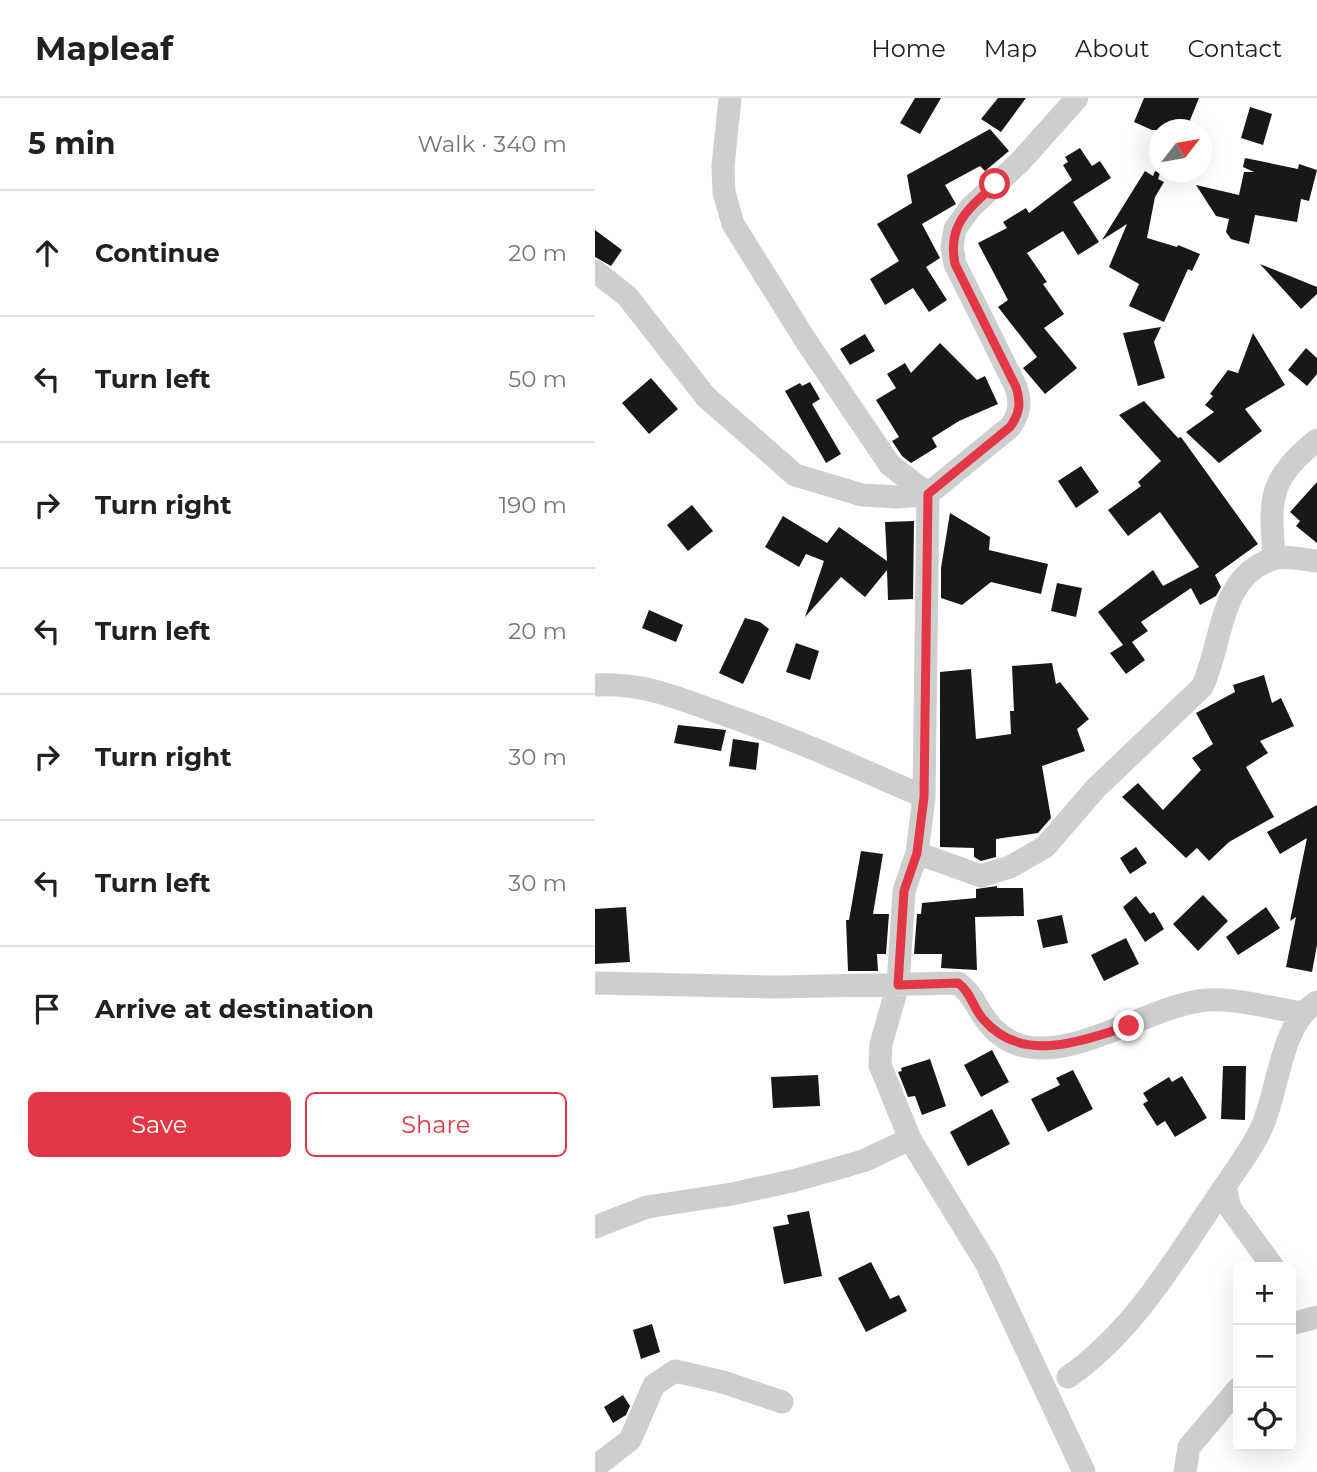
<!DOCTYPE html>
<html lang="en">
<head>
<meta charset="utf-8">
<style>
	body { margin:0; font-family:Montserrat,sans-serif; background:#f2f2f2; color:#202124 }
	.controls { position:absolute; right:21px; bottom:21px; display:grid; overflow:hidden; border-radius:10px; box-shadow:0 7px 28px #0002 }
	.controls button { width:63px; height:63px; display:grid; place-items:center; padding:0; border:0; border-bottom:2px solid #e0e0e0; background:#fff; color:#202124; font:35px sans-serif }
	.compass { position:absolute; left:554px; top:21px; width:63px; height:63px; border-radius:50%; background:#fff; box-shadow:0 7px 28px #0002; rotate:59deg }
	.stop { position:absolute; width:21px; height:21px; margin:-16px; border:5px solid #e43745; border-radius:50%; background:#fff }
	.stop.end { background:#e43745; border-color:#fff; box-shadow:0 2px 7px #0008 }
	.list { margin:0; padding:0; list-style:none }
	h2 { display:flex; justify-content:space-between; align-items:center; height:91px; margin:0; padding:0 28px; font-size:30px }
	h2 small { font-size:23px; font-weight:400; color:#757577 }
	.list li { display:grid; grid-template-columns:46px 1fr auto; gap:21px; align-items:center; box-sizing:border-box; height:126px; padding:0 28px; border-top:2px solid #e0e0e0 }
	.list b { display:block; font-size:26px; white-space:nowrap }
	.list em { font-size:23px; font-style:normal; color:#757577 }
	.actions { display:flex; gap:14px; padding:21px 28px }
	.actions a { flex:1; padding:16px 0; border:2px solid #e43745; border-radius:10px; text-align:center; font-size:24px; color:#e43745 }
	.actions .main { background:#e43745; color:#fff }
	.icon { flex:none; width:38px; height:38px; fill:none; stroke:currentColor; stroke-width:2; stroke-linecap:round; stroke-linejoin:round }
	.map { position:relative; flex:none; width:722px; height:1374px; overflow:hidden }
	header { display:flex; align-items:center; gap:42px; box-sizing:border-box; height:98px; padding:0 35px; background:#fff; border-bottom:2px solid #e0e0e0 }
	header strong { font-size:33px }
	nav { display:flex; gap:38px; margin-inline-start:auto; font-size:24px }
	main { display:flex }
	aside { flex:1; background:#fff }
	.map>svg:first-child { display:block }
</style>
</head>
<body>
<header>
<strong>Mapleaf</strong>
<nav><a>Home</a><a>Map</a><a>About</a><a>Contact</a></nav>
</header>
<main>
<aside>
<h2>5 min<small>Walk · 340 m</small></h2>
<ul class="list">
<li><svg class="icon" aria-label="ahead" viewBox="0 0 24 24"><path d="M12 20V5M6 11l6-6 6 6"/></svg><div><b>Continue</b></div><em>20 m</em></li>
<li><svg class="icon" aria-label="left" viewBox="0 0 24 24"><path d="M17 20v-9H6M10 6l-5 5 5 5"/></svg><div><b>Turn left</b></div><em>50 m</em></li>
<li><svg class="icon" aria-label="right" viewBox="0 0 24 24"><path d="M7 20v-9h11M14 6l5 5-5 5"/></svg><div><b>Turn right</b></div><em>190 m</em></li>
<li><svg class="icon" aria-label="left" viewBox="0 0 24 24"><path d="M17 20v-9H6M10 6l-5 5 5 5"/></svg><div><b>Turn left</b></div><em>20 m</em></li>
<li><svg class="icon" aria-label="right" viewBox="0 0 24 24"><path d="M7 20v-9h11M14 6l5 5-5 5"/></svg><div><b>Turn right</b></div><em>30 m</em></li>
<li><svg class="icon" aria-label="left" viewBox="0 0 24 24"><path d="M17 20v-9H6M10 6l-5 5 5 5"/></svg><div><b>Turn left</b></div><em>30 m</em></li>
<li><svg class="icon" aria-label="arrive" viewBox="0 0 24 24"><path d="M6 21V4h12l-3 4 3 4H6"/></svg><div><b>Arrive at destination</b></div></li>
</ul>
<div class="actions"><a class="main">Save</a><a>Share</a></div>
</aside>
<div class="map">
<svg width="722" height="1374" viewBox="0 0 722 1374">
	<rect width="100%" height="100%" fill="#fff"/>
	<!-- building -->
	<path fill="#181818" d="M320 0H346L325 36 305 25Z
		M403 0H431L406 34 386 21Z
		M549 0H604L591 32H557L539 24Z
		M655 9 677 16 668 47 646 40Z
		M395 31 414 53 390 73 385 68 350 87 361 106 327 126 345 160 331 169 352 202 334 214 318 190 290 207 275 181 304 163 282 126 317 105 312 77Z
		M485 50 497 68 505 63 516 80 478 104 504 144 483 157 468 133 432 155 452 184 448 186 469 216 449 230 482 270 450 296 428 270 442 259 403 209 413 202 383 145 412 130 408 124 431 110 434 115 477 82 468 67 473 64 470 59Z
		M650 60 703 71 704 66 722 72 714 103 706 101 702 124 660 117 654 146 636 141 631 134 634 121 621 118 601 87 644 97 649 74H659L648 69Z
		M550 73 558 78 560 73 565 75 563 81 569 84 560 99 552 140 582 149 583 147 605 156 597 173 593 171 569 224 534 208 544 186 514 169 532 126 507 142Z
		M0 132 27 152 16 168 0 159Z
		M665 166 722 189V196L706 211Z
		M566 229 559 244 570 280 543 288 528 235Z
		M658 235 690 287 650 311 667 333 624 365 591 334 619 314 610 307 618 298 615 296 633 272 643 275Z
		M270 236 280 253 255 267 245 251Z
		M345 245 382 282 390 278 403 306 364 323 337 340 342 349 316 365 307 358 297 343 304 339 281 302 301 290 292 276 310 265 316 275Z
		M711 250 722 260V276L712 288 693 272Z
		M56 280 83 311 54 336 27 305Z
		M215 284 225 301 217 306 246 356 231 365 190 293 205 285 207 288Z
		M549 303 583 340 586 339 663 446 620 477 626 489 621 498 605 507 596 490 546 524 553 533 537 544 550 562 531 576 515 555 528 547 503 514 558 472 568 488 604 469 565 414 533 438 513 412 546 388 543 384 566 363 524 317Z
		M486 368 504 394 481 410 463 383Z
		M722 384V445L701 428 705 423 695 414Z
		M97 407 118 433 93 453 72 427Z
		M355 415 395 439 394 452 453 466 446 496 396 484 367 507 346 500V470Z
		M188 418 232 445 244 429 292 463 290 424 319 423 318 501 293 502 292 472 270 499 246 479 210 519 229 463 211 456 204 469 170 449Z
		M462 485 487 490 481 519 456 513Z
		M54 512 88 527 81 544 47 530Z
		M150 520 165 524 174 531 148 586 124 575Z
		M201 545 224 553 215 582 191 574Z
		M457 565 461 586 465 584 494 621 482 631 490 653 447 668 456 720 443 735 401 741V759L386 763 379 759V750L345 749V574L376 571 381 641 416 636 415 613H419L417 568Z
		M669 577 677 605 686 600 699 628 665 643 673 655 651 669 679 719 634 744 614 763 602 750 591 760 527 699 543 685 568 712 606 672 597 660 618 646 601 615 640 594 638 587Z
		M83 627 131 632 126 653 79 645Z
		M138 641 164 645 161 672 134 668Z
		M722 707V847L717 874 691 869 701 819 695 823 712 740 685 756 672 734Z
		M541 749 552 765 535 776 525 760Z
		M266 753 288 756 278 816H294L291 856H282L283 873H253L251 822H254Z
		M402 788V790H428L429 818 380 819 382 872 346 870 347 856H319L322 816H326L327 805 381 800V791Z
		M608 797 633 823 603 853 578 826Z
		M541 798 555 816 559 814 569 831 550 844 528 809Z
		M31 809 35 864 0 866V811Z
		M671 809 685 830 643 857 631 839Z
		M467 817 473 845 448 850 442 822Z
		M531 840 544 866 509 883 496 857Z
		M397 952 414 984 386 999 369 967Z
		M335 961 351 1008 327 1017 320 998 313 999 303 974 307 973 306 970Z
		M628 968H651L650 1022 626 1021Z
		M478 972 498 1011 453 1034 436 1001 465 987 461 980Z
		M223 977 225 1008 178 1010 176 979Z
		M587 978 612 1020 580 1039 570 1023 562 1028 548 1006 553 1003 548 995 574 979 577 984Z
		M397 1011 415 1046 373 1068 355 1034Z
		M214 1113 227 1178 189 1186 178 1129 194 1126 192 1117Z
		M276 1164 295 1201 304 1197 312 1213 271 1234 243 1180Z
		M57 1226 65 1254 46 1261 38 1232Z
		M28 1297 35 1308 31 1317 18 1325 9 1309Z"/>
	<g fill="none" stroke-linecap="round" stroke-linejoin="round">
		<!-- street -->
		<path stroke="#cecece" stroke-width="23" d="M135 0 128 68 129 94 138 126 211 243 295 367 333 396
			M482 0 424 65 376 109 360 131 357 149 360 166 421 289C426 305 425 315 415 329L333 396 329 699 322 755 309 793 303 887 286 946 285 967 315 1041 391 1165 489 1374
			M0 173 32 198 111 299 200 377 267 397 302 399 333 396
			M679 460C675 400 672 383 722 342
			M0 587C50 585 79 599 125 615 195 639 261 669 329 699
			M322 755 386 778 415 769 450 749 501 690 607 589C628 546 623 478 678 461 690 457 710 462 722 463
			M0 885 182 889 363 885C384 899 384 928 417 944 473 970 556 905 613 902 644 900 678 911 709 915
			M0 1129 52 1109 137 1096 201 1082 268 1063 315 1041
			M678 1169 635 1110 630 1088C642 1070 656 1052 665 1033 684 996 684 926 722 904
			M696 1226 722 1219
			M473 1279C542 1231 583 1156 630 1088
			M0 1369 35 1342 59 1287 80 1273 128 1284 187 1304
			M590 1374 594 1349 643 1291"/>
	</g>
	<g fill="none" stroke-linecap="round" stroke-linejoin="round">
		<!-- route -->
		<path stroke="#e43745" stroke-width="9" d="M400 86C374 111 352 126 360 166L421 289C426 305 425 315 415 329L333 396 329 699 322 755 309 793 303 887 363 885C376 894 378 910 388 921 427 967 485 943 534 928"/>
	</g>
</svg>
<div class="controls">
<button>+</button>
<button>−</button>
<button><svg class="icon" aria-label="locate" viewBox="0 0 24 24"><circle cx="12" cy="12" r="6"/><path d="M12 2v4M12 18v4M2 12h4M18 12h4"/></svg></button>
</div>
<svg class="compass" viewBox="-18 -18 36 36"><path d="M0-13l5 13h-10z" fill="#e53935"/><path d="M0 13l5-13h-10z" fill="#757577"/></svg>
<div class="stop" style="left:400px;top:86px"></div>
<div class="stop end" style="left:534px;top:928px"></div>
</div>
</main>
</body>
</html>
